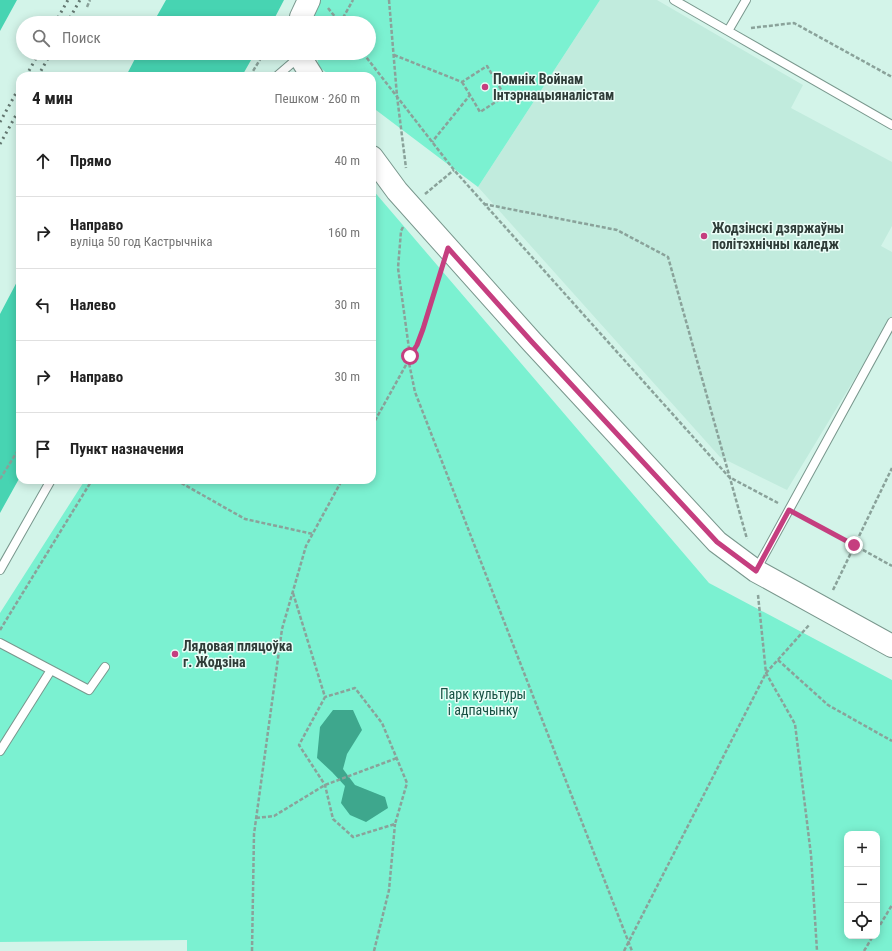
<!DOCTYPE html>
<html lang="ru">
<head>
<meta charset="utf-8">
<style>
	body { margin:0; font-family:"Roboto Condensed",sans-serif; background:#f6f6f6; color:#222 }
	.controls { position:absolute; right:12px; bottom:12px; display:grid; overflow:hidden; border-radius:8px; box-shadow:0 2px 10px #0003 }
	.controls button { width:36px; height:36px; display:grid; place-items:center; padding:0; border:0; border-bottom:1px solid #e0e0e0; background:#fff; color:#222; font:20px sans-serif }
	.stop { position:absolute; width:12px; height:12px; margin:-9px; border:3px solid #c53e7f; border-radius:50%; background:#fff }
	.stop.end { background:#c53e7f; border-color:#fff; box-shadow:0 1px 4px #0008 }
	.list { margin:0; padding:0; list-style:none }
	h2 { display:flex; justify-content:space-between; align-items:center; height:52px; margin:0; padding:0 16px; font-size:17px }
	h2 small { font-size:13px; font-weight:400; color:#767676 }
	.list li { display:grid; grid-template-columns:26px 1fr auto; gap:12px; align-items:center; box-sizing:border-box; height:72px; padding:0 16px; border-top:1px solid #e0e0e0 }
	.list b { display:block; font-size:15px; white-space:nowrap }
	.list p { margin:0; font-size:13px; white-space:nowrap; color:#767676 }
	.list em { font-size:13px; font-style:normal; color:#767676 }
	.icon { flex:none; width:22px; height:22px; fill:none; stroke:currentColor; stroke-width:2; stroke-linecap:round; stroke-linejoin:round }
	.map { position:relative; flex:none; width:892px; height:951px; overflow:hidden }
	.search { position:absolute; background:#fff; box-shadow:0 2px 10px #0003; left:16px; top:16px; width:360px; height:44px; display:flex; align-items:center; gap:10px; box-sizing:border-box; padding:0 14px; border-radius:22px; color:#767676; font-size:15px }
	.panel { position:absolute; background:#fff; box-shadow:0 2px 10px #0003; left:16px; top:72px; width:360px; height:412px; border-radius:12px }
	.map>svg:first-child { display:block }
</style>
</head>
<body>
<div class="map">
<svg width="892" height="951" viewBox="0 0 892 951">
	<rect width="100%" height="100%" fill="#d3f4e9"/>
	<!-- built -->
	<path fill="#c1ebdd" d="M600 0H657L803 85 791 108 892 162V226L881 246 892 252V317L787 490 720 457 478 187Z"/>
	<!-- green -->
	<path fill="#7bf1d1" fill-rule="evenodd" d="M317 0H600L478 187 372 107V76H331L319 67 316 53H369V23H311Z
		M372 189 709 583 892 680V951H187V940L0 942V613L85 480H372ZM847 834H877V936H847Z"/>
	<!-- forest -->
	<path fill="#47d4b2" d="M0 0H17L0 31Z
		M166 0H284L272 23H153Z
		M138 53H255L242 76H126Z
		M20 276V477L0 513V314Z"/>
	<!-- water -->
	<path fill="#3ea78d" d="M333 710H353L362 730 347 754 343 769 355 785 385 797 388 808 366 822 350 815 341 803 345 786 332 772 317 758 320 727Z"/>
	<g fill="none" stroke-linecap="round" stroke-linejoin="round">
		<defs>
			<path id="service" d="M674 0 728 31 746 0
				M728 31 892 125
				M277 76 299 57
				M0 570 51 480
				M756 570 892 322
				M0 643 89 690 105 667
				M0 751 51 670"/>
			<path id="secondary" d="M300 23 301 17 309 0
				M299 53 300 57 312 76
				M372 157 397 191 532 342 717 542 756 571 892 646"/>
		</defs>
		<!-- service casing -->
		<use href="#service" stroke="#79978d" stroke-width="10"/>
		<!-- secondary casing -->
		<use href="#secondary" stroke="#79978d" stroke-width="24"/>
		<!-- path -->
		<path stroke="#8aa29a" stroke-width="2.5" stroke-dasharray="4 2" stroke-linecap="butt" d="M389 0 397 96 406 168
			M87 7 90 0
			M328 8 340 23
			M340 23 353 0
			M751 28 794 23 892 77
			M363 53 454 170 729 477 778 503
			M394 55 462 82 487 66 505 96 480 112 470 95 432 142
			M250 76 264 53
			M462 82 470 95
			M425 194 454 170
			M484 204 617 230 668 257 747 539
			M403 227 401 231 398 268 410 356 409 363 415 392 632 951
			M372 426 417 345 441 269
			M0 479 20 447
			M176 480 245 519 313 534
			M800 515 892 566
			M833 590 892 468
			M293 593 325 697 299 745 325 785 333 819 353 837 395 824 407 783 382 723 355 688 325 697
			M758 595 766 673 795 724 811 855 817 951
			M0 630 92 480
			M778 660 828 705 892 741
			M256 818 274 816 325 785 397 758
			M877 930 892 905
			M252 951 254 834 282 629 306 546 342 480
			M374 951 389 890 395 824
			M624 951 766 673 810 624
			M864 951 873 936"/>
		<!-- service -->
		<use href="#service" stroke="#fff" stroke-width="8"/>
		<!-- secondary -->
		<use href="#secondary" stroke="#fff" stroke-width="22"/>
		<!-- rail -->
		<path stroke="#637770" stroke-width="3" stroke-dasharray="2 4" stroke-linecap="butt" d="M55 23 68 0
			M67 23 80 0
			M26 76 39 53
			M38 76 51 53
			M0 122 20 86
			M0 144 20 108"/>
	</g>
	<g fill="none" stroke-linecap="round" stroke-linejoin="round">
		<!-- route -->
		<path stroke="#c53e7f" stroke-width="5" d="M410 356 417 345 423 329 448 248 532 342 717 542 756 571 789 510 854 545"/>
	</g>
	<!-- markers -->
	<g fill="#c53e7f" stroke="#eafdf7" stroke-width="1.5">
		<circle cx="485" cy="87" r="4"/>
		<circle cx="704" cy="236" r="4"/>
		<circle cx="175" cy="654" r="4"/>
	</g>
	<g text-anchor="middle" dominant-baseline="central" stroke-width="3" stroke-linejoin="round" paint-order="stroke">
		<!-- poi labels -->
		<g font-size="14" font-weight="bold" fill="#2f3c38" stroke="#eafdf7" text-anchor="start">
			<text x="493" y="79">Помнік Войнам<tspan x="493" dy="16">Інтэрнацыяналістам</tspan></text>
			<text x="712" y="228">Жодзінскі дзяржаўны<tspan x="712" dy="16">політэхнічны каледж</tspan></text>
			<text x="183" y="646">Лядовая пляцоўка<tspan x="183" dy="16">г. Жодзіна</tspan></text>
		</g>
		<!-- park labels -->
		<g font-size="14" fill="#175143" stroke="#eafdf7">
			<text x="483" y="694">Парк культуры<tspan x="483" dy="16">і адпачынку</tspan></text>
		</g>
	</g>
</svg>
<div class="controls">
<button>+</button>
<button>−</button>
<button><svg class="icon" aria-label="locate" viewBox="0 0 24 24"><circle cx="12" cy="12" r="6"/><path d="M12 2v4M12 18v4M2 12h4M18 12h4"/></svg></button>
</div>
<div class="stop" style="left:410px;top:356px"></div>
<div class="stop end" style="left:854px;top:545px"></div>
<div class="search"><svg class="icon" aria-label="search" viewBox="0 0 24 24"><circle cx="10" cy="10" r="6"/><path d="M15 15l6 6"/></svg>Поиск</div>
<section class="panel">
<h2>4 мин<small>Пешком · 260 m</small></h2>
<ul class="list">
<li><svg class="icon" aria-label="ahead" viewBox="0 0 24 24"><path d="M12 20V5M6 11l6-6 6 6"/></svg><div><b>Прямо</b></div><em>40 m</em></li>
<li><svg class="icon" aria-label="right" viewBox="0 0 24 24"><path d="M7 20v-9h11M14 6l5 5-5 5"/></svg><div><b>Направо</b><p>вуліца 50 год Кастрычніка</p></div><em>160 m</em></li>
<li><svg class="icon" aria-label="left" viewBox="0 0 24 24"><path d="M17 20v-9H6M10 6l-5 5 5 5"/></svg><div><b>Налево</b></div><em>30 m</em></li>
<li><svg class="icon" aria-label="right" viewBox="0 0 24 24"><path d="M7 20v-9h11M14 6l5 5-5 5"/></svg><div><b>Направо</b></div><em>30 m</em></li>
<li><svg class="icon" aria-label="arrive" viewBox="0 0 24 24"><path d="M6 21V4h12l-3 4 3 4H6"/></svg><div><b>Пункт назначения</b></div></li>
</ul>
</section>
</div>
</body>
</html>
